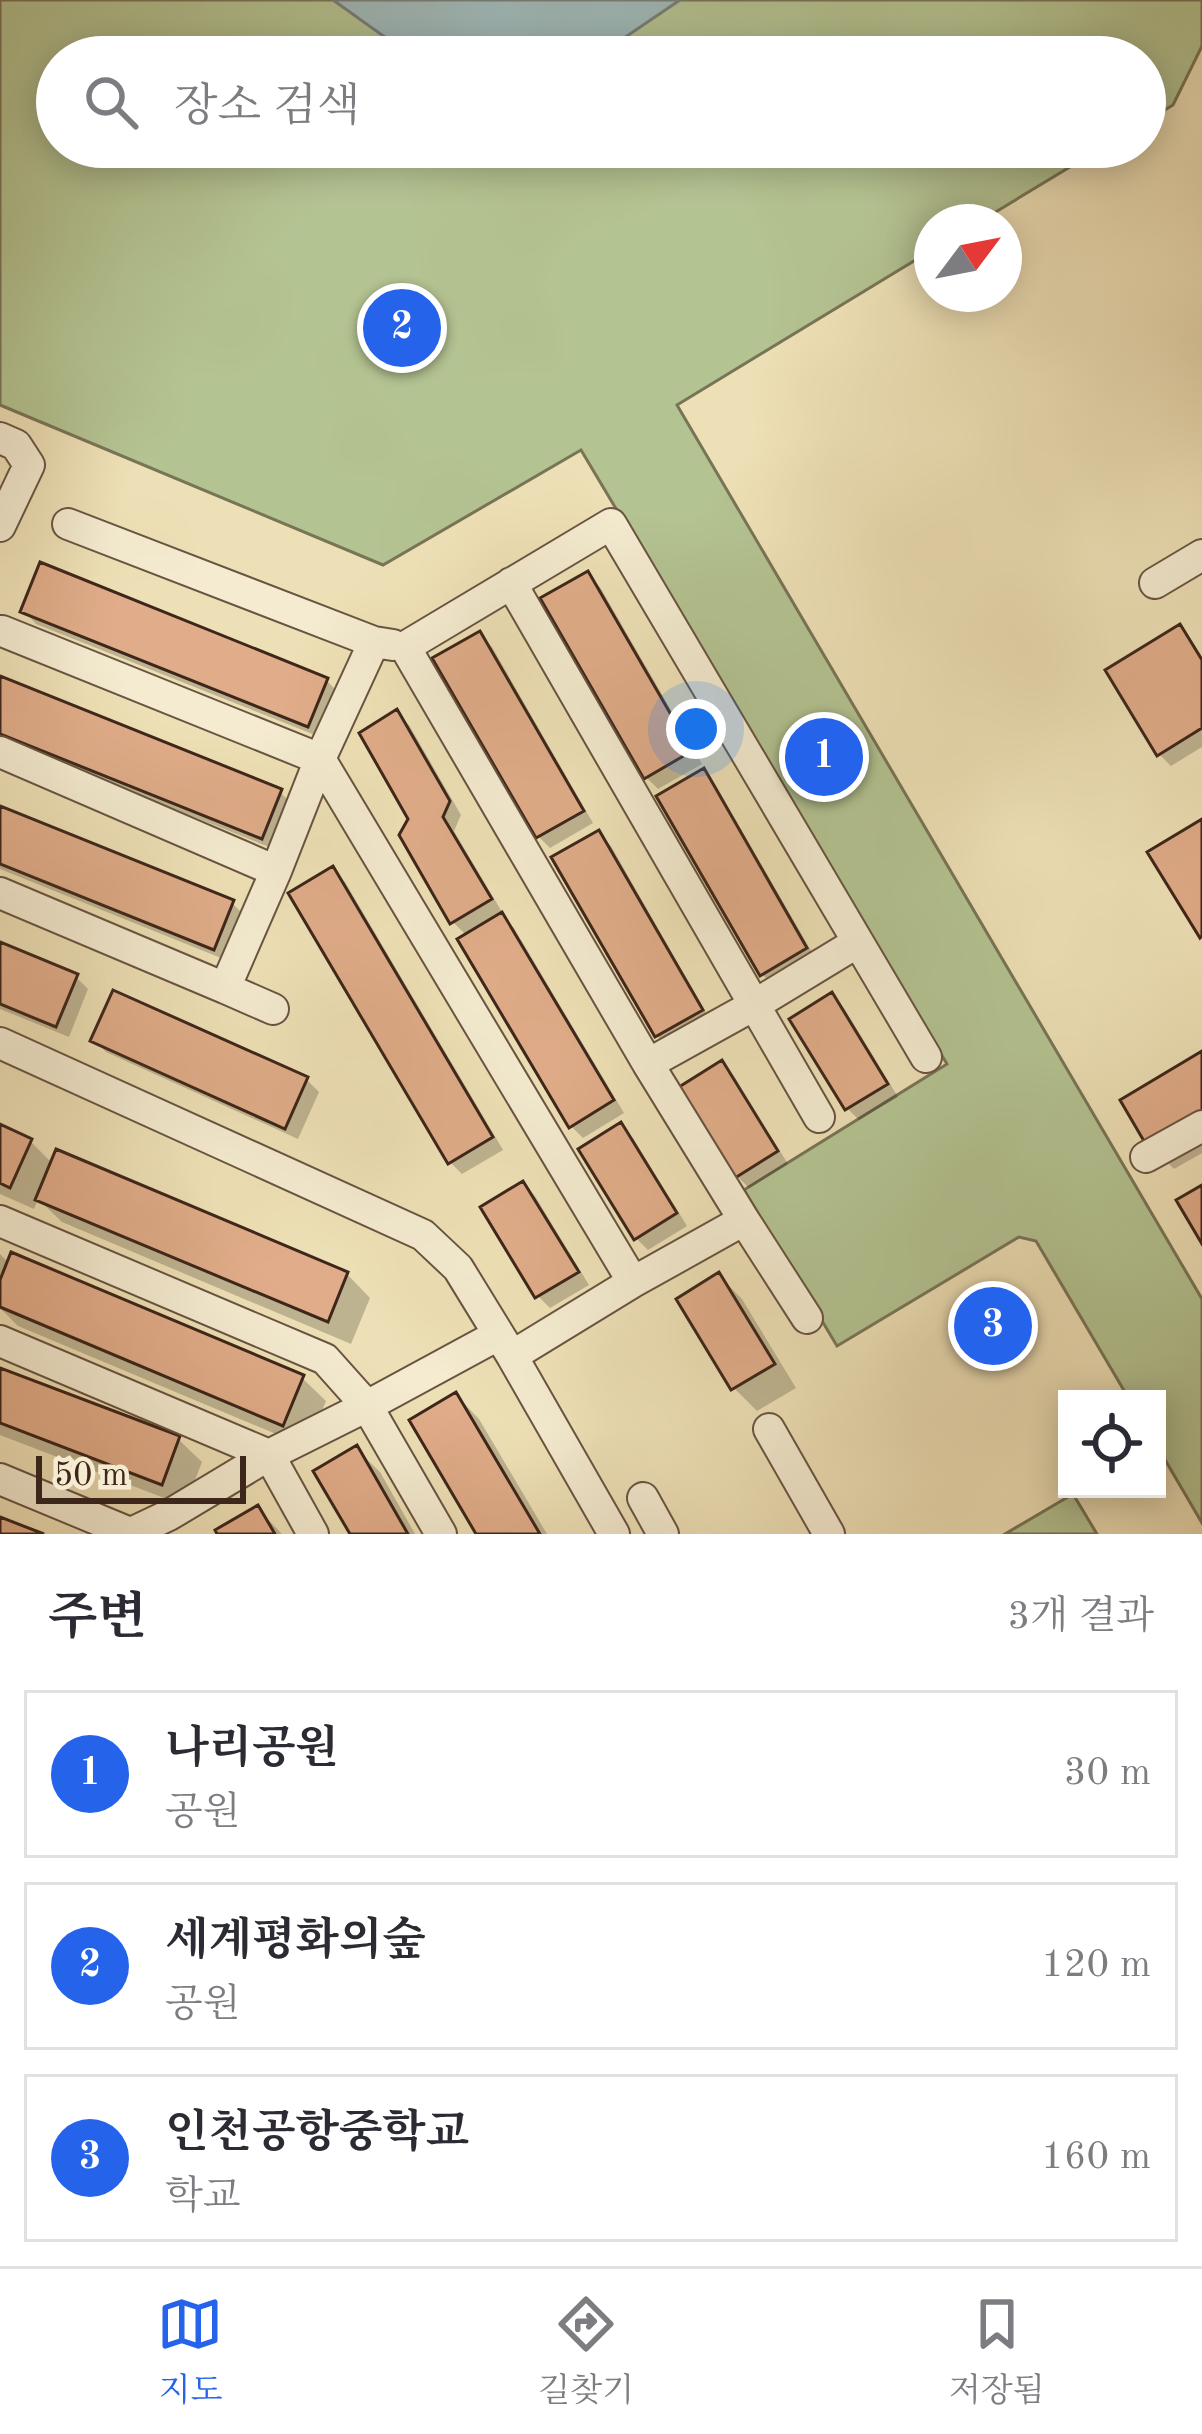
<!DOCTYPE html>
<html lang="ko">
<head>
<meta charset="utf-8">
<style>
	body { margin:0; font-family:"Old Standard TT","Noto Serif KR",serif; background:#f7f7f7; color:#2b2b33 }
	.controls { position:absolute; right:36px; bottom:36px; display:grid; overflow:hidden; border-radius:0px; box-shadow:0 6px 30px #0003 }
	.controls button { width:108px; height:108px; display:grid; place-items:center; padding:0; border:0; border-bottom:3px solid #e1e1e2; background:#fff; color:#2b2b33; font:60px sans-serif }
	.compass { position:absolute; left:914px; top:204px; width:108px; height:108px; border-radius:50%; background:#fff; box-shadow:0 6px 30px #0003; rotate:58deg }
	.scale { position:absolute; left:36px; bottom:30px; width:210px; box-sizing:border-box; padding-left:12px; border:6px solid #3d261a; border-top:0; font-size:33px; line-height:42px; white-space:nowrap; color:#3d261a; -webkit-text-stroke:9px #f4ebd0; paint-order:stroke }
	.you { position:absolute; left:696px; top:729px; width:42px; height:42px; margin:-30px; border:9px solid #fff; border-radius:50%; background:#1a73e8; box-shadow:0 0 0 18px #1a73e833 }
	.badge { display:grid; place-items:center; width:78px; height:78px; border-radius:50%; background:#2563eb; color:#fff; font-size:39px; font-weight:700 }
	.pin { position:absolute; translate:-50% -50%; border:6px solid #fff; box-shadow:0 3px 12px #0006 }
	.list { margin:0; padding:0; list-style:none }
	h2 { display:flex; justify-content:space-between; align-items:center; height:156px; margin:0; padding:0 48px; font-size:51px }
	h2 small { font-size:39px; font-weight:400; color:#7c7c81 }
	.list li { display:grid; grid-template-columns:78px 1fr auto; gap:36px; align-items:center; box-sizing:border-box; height:168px; margin:0 24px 24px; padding:0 24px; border:3px solid #e1e1e2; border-radius:0px }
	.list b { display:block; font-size:45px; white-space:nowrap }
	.list p { margin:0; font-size:39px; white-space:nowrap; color:#7c7c81 }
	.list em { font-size:39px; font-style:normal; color:#7c7c81 }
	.icon { flex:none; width:66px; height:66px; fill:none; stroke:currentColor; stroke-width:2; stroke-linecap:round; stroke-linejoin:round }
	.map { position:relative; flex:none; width:1202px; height:1534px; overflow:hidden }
	.search { position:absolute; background:#fff; box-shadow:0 6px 30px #0003; left:36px; right:36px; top:36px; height:132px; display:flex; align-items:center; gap:30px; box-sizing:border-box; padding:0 42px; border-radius:66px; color:#7c7c81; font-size:45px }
	.sheet { height:732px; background:#fff }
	nav { display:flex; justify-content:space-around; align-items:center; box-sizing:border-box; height:168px; border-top:3px solid #e1e1e2; background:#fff; font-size:33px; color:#7c7c81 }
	nav a { display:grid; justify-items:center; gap:6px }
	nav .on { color:#2563eb }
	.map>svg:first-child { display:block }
</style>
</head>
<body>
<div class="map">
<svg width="1202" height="1534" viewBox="0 0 1202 1534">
	<rect width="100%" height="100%" fill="#eee0b6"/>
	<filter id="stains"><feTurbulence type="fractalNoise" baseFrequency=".00167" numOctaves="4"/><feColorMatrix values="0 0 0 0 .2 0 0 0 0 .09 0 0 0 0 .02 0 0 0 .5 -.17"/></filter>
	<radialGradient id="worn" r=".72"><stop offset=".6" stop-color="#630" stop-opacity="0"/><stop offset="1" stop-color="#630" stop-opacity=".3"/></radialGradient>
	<!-- green -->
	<path fill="#b4c392" stroke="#787456" stroke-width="3" d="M0 0H1202V46L1173 105 1145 122V57H57V147H1103L979 222H932V250L677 405 1202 1299V1523L1157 1446V1399H1129L1036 1241 1019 1237 837 1346 744 1190 947 1064 581 450 383 565 0 405Z
		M1073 1494 1097 1534H1005Z"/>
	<!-- water -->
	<path fill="#9fbaba" stroke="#787f7a" stroke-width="3" d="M333 0H680L596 57H421L407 53Z"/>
	<!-- shadow -->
	<path fill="#0003" d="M588 575 600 587 702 764 658 789 646 777Z
		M24 611 326 680 338 692 320 737 36 624Z
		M1179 628 1191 640 1202 657V747L1171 766 1159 754Z
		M480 635 492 647 593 823 550 848 538 836Z
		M0 679 280 792 292 804 274 849 0 739Z
		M397 713 409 725 461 815 454 831 502 912 500 914 514 928 624 1113 583 1138 571 1126 467 936 453 922 412 819Z
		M703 772 715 784 817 961 774 986 762 974Z
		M0 809 232 903 244 915 226 960 0 869Z
		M598 834 611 846 712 1023 669 1048 657 1036Z
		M333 870 345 882 503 1150 462 1174 450 1162Z
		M0 945 76 977 88 989 69 1037 0 1009Z
		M832 996 844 1008 898 1097 859 1120 847 1108Z
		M94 1040 307 1080 319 1092 298 1139 106 1052Z
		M1202 1055V1153L1174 1169 1151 1146Z
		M722 1064 734 1076 788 1164 749 1188 737 1176Z
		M621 1126 633 1138 687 1226 648 1250 636 1238Z
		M0 1127 30 1141 53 1164 347 1274 370 1298 351 1344 62 1222 38 1199 34 1209 0 1194Z
		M523 1184 535 1196 589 1285 550 1308 538 1296Z
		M0 1254 10 1264 302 1378 326 1401 307 1447 18 1326 0 1308Z
		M719 1276 742 1299 796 1388 757 1411 734 1388Z
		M0 1371 178 1439 202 1462 185 1506 0 1435Z
		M456 1395 479 1419 547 1534H479L413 1421Z
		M356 1449 380 1472 415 1534H354L318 1472Z
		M258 1509 282 1534H220L219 1532Z"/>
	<!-- building -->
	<path fill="#e0ac89" stroke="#3d261a" stroke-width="3" d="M40 562 328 678 308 727 20 612Z
		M588 571 692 751 644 779 540 598Z
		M1180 624 1202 660V728L1157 756 1105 670Z
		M480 631 584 811 536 838 432 658Z
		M0 676 282 789 262 839 0 734Z
		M397 709 450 801 443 817 492 899 450 924 399 835 408 819 359 733Z
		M704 768 807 948 760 976 656 796Z
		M0 806 234 900 214 950 0 864Z
		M1202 819V936L1200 938 1147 852Z
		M599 830 703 1010 655 1037 551 857Z
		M333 866 493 1137 448 1164 288 893Z
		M502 912 614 1100 569 1128 457 939Z
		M0 942 78 974 56 1027 0 1004Z
		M113 990 308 1077 285 1129 90 1041Z
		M832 992 888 1084 845 1110 789 1019Z
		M1202 1051V1116L1148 1148 1120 1100Z
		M722 1060 778 1151 735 1178 679 1087Z
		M621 1122 677 1213 634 1240 578 1149Z
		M0 1124 32 1139 10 1188 0 1183Z
		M56 1149 348 1272 328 1322 35 1200Z
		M523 1181 579 1272 535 1298 480 1207Z
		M1202 1185V1244L1176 1200Z
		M11 1252 304 1375 283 1426 0 1307V1280Z
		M719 1272 775 1364 731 1390 676 1299Z
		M0 1368 180 1436 162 1485 0 1423Z
		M456 1392 540 1534H476L409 1420Z
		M357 1445 408 1534H350L313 1471Z
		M258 1505 275 1534H217L215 1530Z
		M0 1517 44 1534H0Z"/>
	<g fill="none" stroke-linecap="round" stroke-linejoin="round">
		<defs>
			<path id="minor" d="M0 438 16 445 29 465 0 526
				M68 524 374 642 393 645
				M511 583 819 1117
				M1155 583 1202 555
				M2 631 320 759 633 1282
				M0 752 276 871
				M0 893 225 988 276 871 320 759 374 642
				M225 988 273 1009
				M0 1043 423 1235 458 1268 512 1356 614 1534
				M648 1064 756 1004 858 942
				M1146 1157 1202 1126
				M744 1220 648 1064 405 647 611 524 926 1057
				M0 1221 325 1359 367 1406 441 1534
				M0 1341 269 1455 313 1534
				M512 1356 633 1282 744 1220 807 1318
				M769 1429 829 1534
				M0 1479 130 1533
				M643 1498 663 1534
				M129 1534 169 1515 269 1455 367 1406 498 1335"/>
		</defs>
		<!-- minor casing -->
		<use href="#minor" stroke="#695441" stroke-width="34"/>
		<!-- minor -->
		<use href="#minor" stroke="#f4ebd0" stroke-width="30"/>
	</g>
	<rect width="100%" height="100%" filter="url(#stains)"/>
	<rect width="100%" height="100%" fill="url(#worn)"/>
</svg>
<div class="controls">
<button><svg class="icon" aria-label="locate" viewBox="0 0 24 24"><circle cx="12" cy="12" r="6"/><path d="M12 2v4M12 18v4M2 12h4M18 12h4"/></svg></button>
</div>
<svg class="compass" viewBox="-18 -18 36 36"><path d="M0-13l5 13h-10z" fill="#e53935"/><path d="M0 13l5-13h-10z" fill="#7c7c81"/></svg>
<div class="scale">50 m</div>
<div class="you"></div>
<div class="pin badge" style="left:824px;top:757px">1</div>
<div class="pin badge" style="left:402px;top:328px">2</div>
<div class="pin badge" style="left:993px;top:1326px">3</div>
<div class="search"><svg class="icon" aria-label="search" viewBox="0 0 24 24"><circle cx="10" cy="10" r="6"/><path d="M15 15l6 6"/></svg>장소 검색</div>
</div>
<section class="sheet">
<h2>주변<small>3개 결과</small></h2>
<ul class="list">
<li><span class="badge">1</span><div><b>나리공원</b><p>공원</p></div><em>30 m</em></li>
<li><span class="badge">2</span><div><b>세계평화의숲</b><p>공원</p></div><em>120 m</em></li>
<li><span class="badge">3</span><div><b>인천공항중학교</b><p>학교</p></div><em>160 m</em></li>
</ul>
</section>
<nav>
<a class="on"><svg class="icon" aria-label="map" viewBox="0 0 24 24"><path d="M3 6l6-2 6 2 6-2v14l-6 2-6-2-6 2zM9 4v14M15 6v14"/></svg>지도</a>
<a><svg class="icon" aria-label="directions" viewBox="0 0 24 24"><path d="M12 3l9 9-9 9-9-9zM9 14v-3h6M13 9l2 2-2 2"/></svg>길찾기</a>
<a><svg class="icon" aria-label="saved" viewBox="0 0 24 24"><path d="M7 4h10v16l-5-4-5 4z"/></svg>저장됨</a>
</nav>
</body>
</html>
